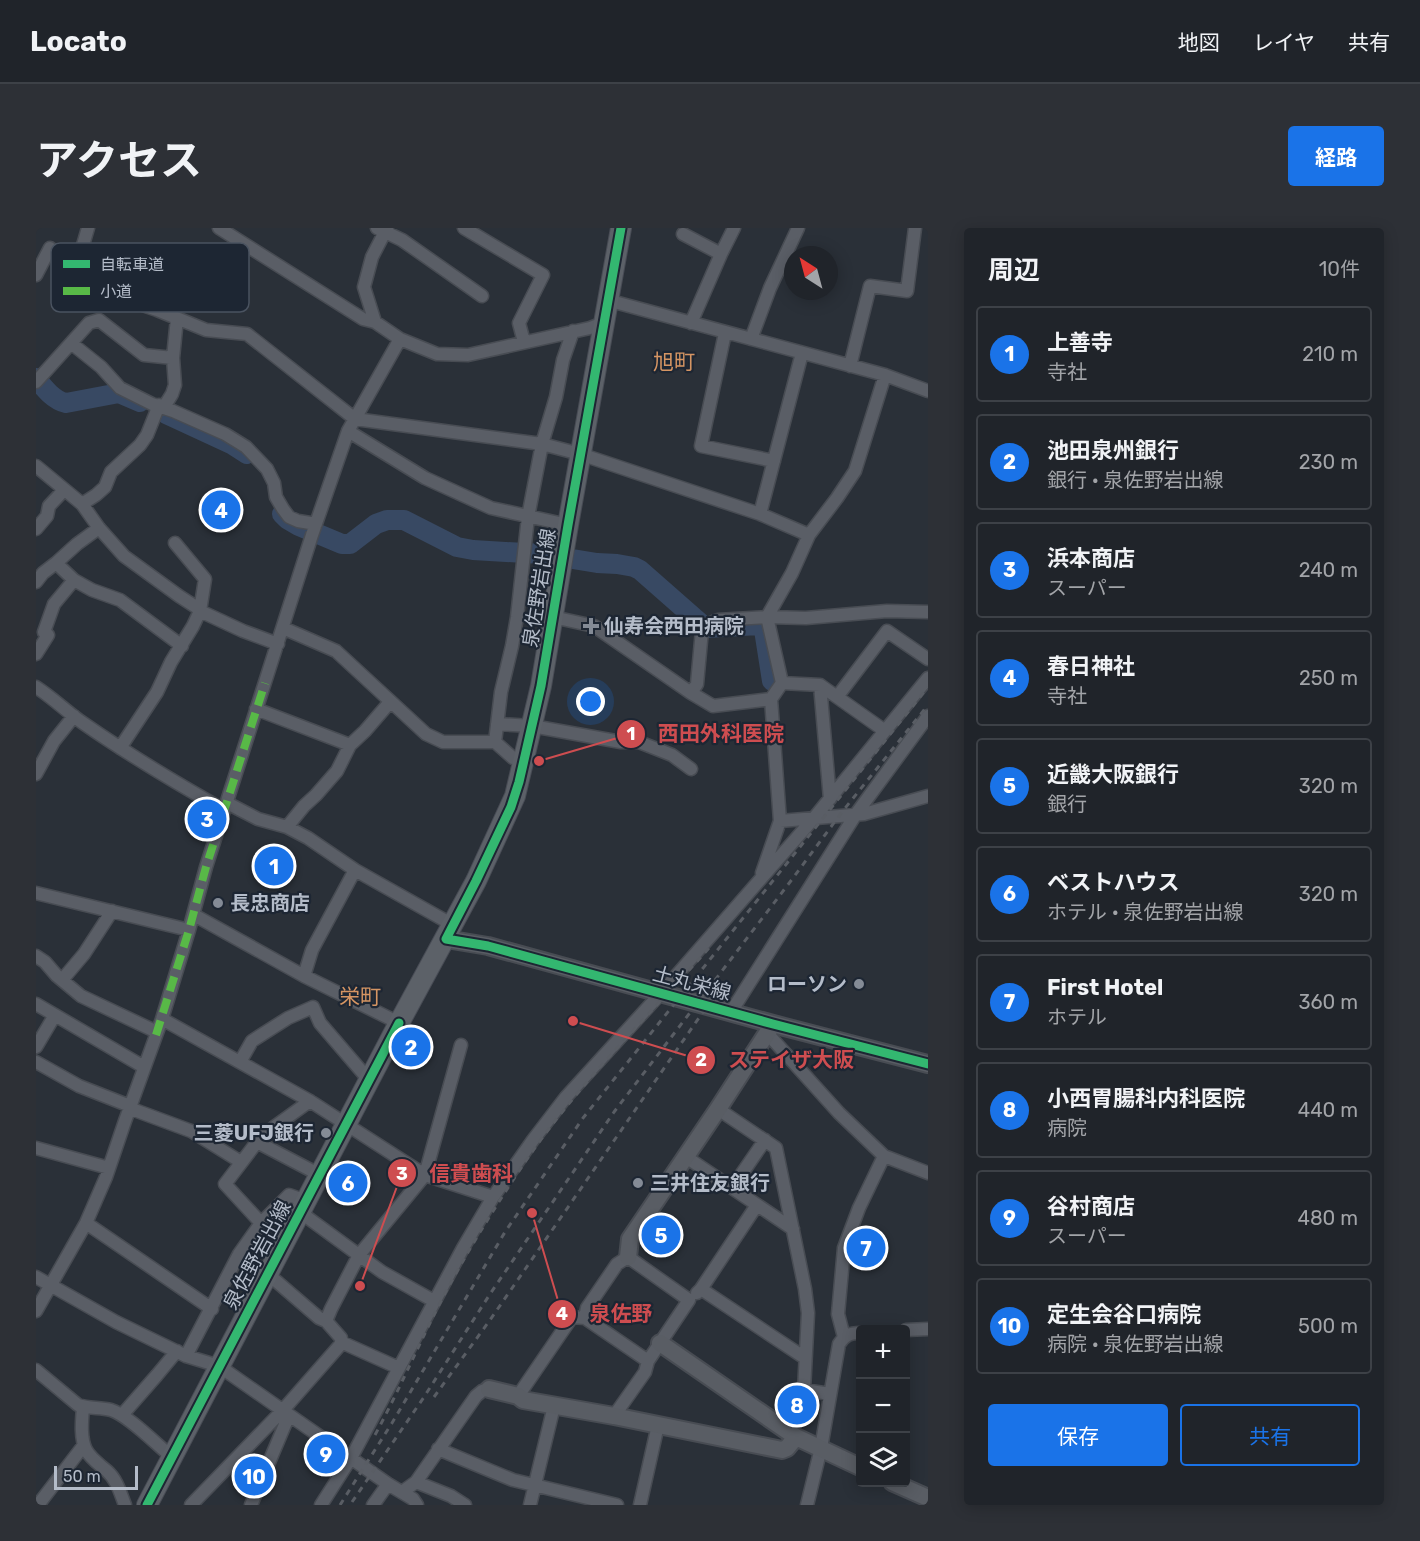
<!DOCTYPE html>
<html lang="ja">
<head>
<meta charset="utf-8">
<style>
	body { margin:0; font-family:Rubik,"Noto Sans JP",sans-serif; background:#2d3036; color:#f1f3f6 }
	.controls { position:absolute; right:18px; bottom:18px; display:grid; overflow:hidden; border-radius:6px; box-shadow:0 3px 15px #0003 }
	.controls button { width:54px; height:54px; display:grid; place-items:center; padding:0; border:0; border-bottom:2px solid #3d4147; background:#20242a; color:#f1f3f6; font:30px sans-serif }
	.compass { position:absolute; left:748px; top:18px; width:54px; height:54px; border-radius:50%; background:#20242a; box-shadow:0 3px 15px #0003; rotate:324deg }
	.scale { position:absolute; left:18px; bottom:15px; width:84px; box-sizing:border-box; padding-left:6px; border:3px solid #b4bcc9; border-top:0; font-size:16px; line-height:21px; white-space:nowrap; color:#b4bcc9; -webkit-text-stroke:4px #1d2633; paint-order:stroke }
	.you { position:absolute; left:555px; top:474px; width:21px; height:21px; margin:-15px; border:4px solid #fff; border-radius:50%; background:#1a73e8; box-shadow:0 0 0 9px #1a73e833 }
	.badge { display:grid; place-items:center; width:39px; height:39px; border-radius:50%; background:#1a73e8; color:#fff; font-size:20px; font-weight:700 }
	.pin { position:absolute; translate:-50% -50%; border:3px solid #fff; box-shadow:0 2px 6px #0006 }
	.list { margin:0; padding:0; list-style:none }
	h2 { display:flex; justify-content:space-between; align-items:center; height:78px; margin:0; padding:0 24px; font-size:26px }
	h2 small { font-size:20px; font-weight:400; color:#a2a4a8 }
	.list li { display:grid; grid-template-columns:39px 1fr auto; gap:18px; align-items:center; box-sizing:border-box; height:96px; margin:0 12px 12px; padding:0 12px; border:2px solid #3d4147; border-radius:6px }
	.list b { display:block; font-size:22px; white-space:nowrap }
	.list p { margin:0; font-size:20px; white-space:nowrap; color:#a2a4a8 }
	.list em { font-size:20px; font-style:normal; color:#a2a4a8 }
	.actions { display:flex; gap:12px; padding:18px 24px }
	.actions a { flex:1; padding:14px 0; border:2px solid #1a73e8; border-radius:6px; text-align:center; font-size:21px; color:#1a73e8 }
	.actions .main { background:#1a73e8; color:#fff }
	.icon { flex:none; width:33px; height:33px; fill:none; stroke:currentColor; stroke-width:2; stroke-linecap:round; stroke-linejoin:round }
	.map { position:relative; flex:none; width:892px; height:1277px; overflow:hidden; border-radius:6px }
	header { display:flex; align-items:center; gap:36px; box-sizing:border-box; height:84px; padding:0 30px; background:#20242a; border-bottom:2px solid #3d4147 }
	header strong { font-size:28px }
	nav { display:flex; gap:33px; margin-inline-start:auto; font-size:21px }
	.intro { display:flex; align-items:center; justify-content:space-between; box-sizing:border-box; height:144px; padding:0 36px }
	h1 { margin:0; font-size:42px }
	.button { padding:15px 27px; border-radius:6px; background:#1a73e8; color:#fff; font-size:21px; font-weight:700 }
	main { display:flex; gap:36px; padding:0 36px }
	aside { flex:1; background:#20242a; border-radius:6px; box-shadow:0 3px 15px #0003 }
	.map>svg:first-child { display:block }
</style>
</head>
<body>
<header>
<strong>Locato</strong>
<nav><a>地図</a><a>レイヤ</a><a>共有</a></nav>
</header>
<div class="intro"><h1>アクセス</h1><a class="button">経路</a></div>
<main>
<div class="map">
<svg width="892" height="1277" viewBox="0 0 892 1277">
	<rect width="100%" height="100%" fill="#2a3038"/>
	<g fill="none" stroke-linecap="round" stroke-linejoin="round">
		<!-- river -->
		<path stroke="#384963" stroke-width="20" d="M0 150C8 160 17 172 30 175L83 165 104 174
			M130 186 197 217 211 226
			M246 286 251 291 263 298 306 316H314L340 296 351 292H368L421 319 437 322 506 326 561 335 581 336 598 339 604 342 670 400 723 397 728 402 736 453"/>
		<defs>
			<path id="street" d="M52 0 47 17 36 38 42 50 72 65 121 82 170 102 211 106 319 191 506 216 544 226 724 286 773 307
				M183 0 327 91 339 94
				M341 0 366 12 446 68
				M351 0 336 29 328 59 339 94 364 111 401 126 432 127 554 100 567 95
				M428 0 507 47 483 95 488 114
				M647 6 685 26
				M0 47 14 20
				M571 72 849 147 892 163
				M655 95 685 26 698 0
				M689 105 665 218 738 233
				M715 111 734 60 762 0
				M35 115 65 139 84 160 116 176 137 183 189 206 210 219 231 241 238 255 240 269 247 281 253 289 262 293 280 296
				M814 138 834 58 871 63 879 0
				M0 154 53 95 63 92 108 127 137 130
				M128 179 136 166 139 157 137 130 141 90
				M312 203 389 250 455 280 532 297
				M0 238 46 276 63 300 88 328 143 368 160 379 164 383 207 403 242 416
				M46 276 60 267 69 259 75 244 104 217 111 207 123 177
				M724 286 766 125
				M63 300 41 316 20 335 38 352 56 362 84 372 146 418
				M0 301 11 288 13 278 28 262
				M0 354 7 345 20 335
				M516 392 526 391 558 398 655 465 677 478 735 471
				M247 400 300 423 390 506 407 514H459L477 530H488
				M0 426 12 407 8 404 18 376 38 352
				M746 455 784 457 794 571
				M784 457 849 503
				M0 459C17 470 31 484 47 495 93 527 140 555 188 582
				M655 465 661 456 666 402 672 396 682 392 731 389 770 390 851 383 892 384
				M801 469 851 403 892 431
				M220 481 314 517
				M461 496 496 498 585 514H603L636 527 655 541
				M459 514 465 464 476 418 481 389 492 289 506 216 520 169 527 132 537 103
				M84 520 121 464 135 434 157 398 164 383 169 351 139 315
				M0 546 18 513 38 488
				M191 575 222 591 251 599 272 610 319 642 417 697
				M744 593 735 471 746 455 731 389 756 345 773 307 801 270 819 243 849 147
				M251 599 268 578 280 567 301 543 314 517 329 503 354 474
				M726 645 744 593 828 586 892 568
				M0 665 153 702
				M158 687 268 748 363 795
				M0 728 9 734 21 748 45 768 121 804
				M268 748 276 722 319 642
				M26 752 48 726 76 683
				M0 776 108 839
				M695 784 820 586 892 488
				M126 791 274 873 389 947 457 969
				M731 805 803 885 848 928 892 945
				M0 819 19 787
				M0 834 43 858 94 878
				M204 834 216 813 252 790 277 779 284 795 333 852
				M93 880 155 903 205 934
				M682 881 740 920 769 1061 772 1085 768 1162 794 1166
				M221 914 284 947
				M0 920 73 940
				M650 929 757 1001
				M696 960 729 912
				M264 984 346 1044 398 1073
				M50 995 176 1081
				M225 995 189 956 221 914 238 899 274 873
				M203 1026 232 1046 283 1090 290 1093
				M0 1049 80 1094 150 1128 183 1138 352 1256 377 1271 381 1277
				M665 1061 769 1130
				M661 1065 665 1061 721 977
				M0 1083 50 995 70 949 89 893 126 791 153 702 170 639 276 307 312 203 364 111
				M549 1090 551 1080 581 1036 592 1029 653 1072 612 1133 609 1144 578 1188
				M870 1102 892 1101
				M808 1109 802 1086 808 1020 823 980 848 928
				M305 1114 363 1140
				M150 1128 203 1026 225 995 253 967 270 973
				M0 1142 42 1177C53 1181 64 1179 75 1182 92 1187 121 1217 136 1229
				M482 1168 536 1089 549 1090 612 1133
				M47 1179C46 1192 44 1210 50 1222 55 1231 63 1236 71 1243 81 1252 84 1264 89 1277
				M86 1187 121 1147 141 1123
				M402 1221 477 1252 581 1277
				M380 1254 415 1268 429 1277
				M366 1264 380 1254 440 1168 446 1163 453 1161
				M2 1277 48 1217
				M155 1277 247 1182 305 1116V1110L290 1093 295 1081 323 1027 389 947 425 817
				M215 1277 253 1187
				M285 1277 315 1230 427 1020 457 969 497 912 530 869 625 765 778 590 892 450
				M337 1277 352 1256
				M494 1277 518 1178
				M604 1277 622 1197
				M771 1277 785 1220 803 1116C809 1107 814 1105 824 1105"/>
			<path id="secondary" d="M410 711 452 718 737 796 892 836
				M592 1029 594 1011 682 881 737 796
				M624 1115 760 1209 824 1239
				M453 1161 482 1168 487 1172 578 1188 746 1222 751 1220 760 1209
				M856 1254 892 1270"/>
			<path id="primary" d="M111 1277 363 795 440 653 479 568 505 458 532 297 585 0"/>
		</defs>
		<!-- street casing -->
		<use href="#street" stroke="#484c53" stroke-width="15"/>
		<!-- secondary casing -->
		<use href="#secondary" stroke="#484c53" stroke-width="20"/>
		<!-- primary casing -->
		<use href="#primary" stroke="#484c55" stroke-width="22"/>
		<!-- street -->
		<use href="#street" stroke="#5a5e66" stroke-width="12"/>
		<!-- secondary -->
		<use href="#secondary" stroke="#595d64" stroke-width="16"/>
		<!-- primary -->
		<use href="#primary" stroke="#5c6168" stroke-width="20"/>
		<!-- rail -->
		<path stroke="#595d64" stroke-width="3" stroke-dasharray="6 6" stroke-linecap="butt" d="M398 1169 454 1092 678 768
			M339 1207C359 1170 375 1134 393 1097 420 1041 453 988 487 937 540 858 610 791 673 720
			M316 1274 388 1169 454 1066 578 884 754 654 806 584 892 477
			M304 1277 356 1195 469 1004 547 890 892 459"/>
		<!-- quiet -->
		<path stroke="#58b947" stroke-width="8" stroke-dasharray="15 8" stroke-linecap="butt" d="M120 807 153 702 170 639 229 455"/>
		<defs>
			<path id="cycleway" d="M585 0 532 297 505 458 483 554 475 579 440 653 410 711 452 718 737 796 892 836
				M111 1277 363 795"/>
		</defs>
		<!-- cycleway casing -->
		<use href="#cycleway" stroke="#1d2633" stroke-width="13"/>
		<!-- cycleway -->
		<use href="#cycleway" stroke="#33b770" stroke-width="9"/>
	</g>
	<!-- markers -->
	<g fill="#848b96" stroke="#1d2633" stroke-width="2">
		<path d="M552 389h6v6h6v6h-6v6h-6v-6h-6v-6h6z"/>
		<circle cx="182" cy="675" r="6"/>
		<circle cx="823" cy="756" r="6"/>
		<circle cx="290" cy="905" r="6"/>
		<circle cx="602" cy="955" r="6"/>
	</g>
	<g text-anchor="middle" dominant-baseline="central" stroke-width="4.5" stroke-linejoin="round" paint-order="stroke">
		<!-- street labels -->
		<g font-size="20" fill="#b4bcc9" stroke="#1d2633">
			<text transform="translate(503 360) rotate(-81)">泉佐野岩出線</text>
			<text transform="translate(656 755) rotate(15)">土丸栄線</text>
			<text transform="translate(221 1027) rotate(-62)">泉佐野岩出線</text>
		</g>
		<!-- poi labels -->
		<g font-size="20" font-weight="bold" fill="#b4bcc9" stroke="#1d2633" text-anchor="start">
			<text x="568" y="398">仙寿会西田病院</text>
			<text x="194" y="675">長忠商店</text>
			<text x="811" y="756" text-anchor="end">ローソン</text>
			<text x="278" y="905" text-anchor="end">三菱UFJ銀行</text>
			<text x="614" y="955">三井住友銀行</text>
		</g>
		<!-- neighbourhood labels -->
		<g font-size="21" fill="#d59563" stroke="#1d2633">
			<text x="638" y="133">旭町</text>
			<text x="324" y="768">栄町</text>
		</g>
	</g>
	<!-- legend -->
	<rect x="15" y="15" width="198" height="69" rx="9" fill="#1d2633" stroke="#4a5360" stroke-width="1.5"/>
	<rect x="27" y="32" width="27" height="8" fill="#33b770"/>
	<rect x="27" y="59" width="27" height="8" fill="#58b947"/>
	<g font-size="16" fill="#b4bcc9">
		<text x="64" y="42">自転車道</text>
		<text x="64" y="69">小道</text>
	</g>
	<!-- callouts -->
	<path fill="none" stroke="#ce4d50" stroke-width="2" d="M503 533L595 506M537 793L665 832M324 1058L366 945M496 985L526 1086"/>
	<g fill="#ce4d50" stroke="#1d2633" stroke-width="2">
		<circle cx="503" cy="533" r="6"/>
		<circle cx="537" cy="793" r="6"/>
		<circle cx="324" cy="1058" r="6"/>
		<circle cx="496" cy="985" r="6"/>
		<circle cx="595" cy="506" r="15"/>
		<circle cx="665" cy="832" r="15"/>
		<circle cx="366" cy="945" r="15"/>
		<circle cx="526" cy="1086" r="15"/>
	</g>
	<g font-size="18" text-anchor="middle" font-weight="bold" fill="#fff">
		<text x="595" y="512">1</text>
		<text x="665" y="838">2</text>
		<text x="366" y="952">3</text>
		<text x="526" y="1092">4</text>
	</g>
	<g font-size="21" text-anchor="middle" font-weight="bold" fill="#ce4d50" stroke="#1d2633" stroke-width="4.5" stroke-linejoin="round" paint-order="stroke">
		<text x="685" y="513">西田外科医院</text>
		<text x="755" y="839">ステイザ大阪</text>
		<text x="435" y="953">信貴歯科</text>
		<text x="585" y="1093">泉佐野</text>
	</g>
</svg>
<div class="controls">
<button>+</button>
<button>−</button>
<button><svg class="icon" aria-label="layers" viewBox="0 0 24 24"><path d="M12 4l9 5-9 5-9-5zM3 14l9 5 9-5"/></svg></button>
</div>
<svg class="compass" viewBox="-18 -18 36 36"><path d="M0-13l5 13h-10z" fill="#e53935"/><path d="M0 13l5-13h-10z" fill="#a2a4a8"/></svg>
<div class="scale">50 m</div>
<div class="you"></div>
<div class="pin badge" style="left:238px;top:638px">1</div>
<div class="pin badge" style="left:375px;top:819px">2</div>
<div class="pin badge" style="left:171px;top:591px">3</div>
<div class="pin badge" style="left:185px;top:282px">4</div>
<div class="pin badge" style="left:625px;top:1007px">5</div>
<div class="pin badge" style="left:312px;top:955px">6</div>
<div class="pin badge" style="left:830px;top:1020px">7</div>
<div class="pin badge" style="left:761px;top:1177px">8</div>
<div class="pin badge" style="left:290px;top:1226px">9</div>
<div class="pin badge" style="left:218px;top:1248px">10</div>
</div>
<aside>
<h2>周辺<small>10件</small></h2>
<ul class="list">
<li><span class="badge">1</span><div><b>上善寺</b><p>寺社</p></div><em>210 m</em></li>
<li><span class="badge">2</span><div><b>池田泉州銀行</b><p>銀行 · 泉佐野岩出線</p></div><em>230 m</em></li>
<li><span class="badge">3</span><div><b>浜本商店</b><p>スーパー</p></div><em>240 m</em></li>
<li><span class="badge">4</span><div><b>春日神社</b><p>寺社</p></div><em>250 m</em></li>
<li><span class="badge">5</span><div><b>近畿大阪銀行</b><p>銀行</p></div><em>320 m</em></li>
<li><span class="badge">6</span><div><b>ベストハウス</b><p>ホテル · 泉佐野岩出線</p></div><em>320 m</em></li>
<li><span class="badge">7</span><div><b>First Hotel</b><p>ホテル</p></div><em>360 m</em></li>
<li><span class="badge">8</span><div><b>小西胃腸科内科医院</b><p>病院</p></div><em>440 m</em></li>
<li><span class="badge">9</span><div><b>谷村商店</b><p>スーパー</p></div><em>480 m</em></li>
<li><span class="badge">10</span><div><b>定生会谷口病院</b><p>病院 · 泉佐野岩出線</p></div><em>500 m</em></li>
</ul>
<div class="actions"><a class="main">保存</a><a>共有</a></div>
</aside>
</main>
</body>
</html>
